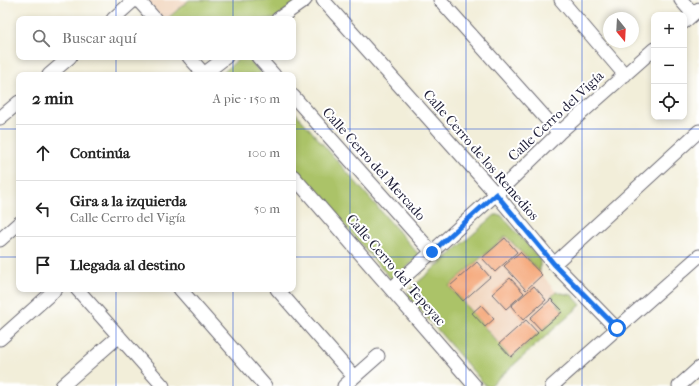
<!DOCTYPE html>
<html lang="es">
<head>
<meta charset="utf-8">
<style>
	body { margin:0; font-family:"IM FELL French Canon",serif; background:#f2f2f2; color:#222 }
	.controls { position:absolute; right:12px; top:12px; display:grid; overflow:hidden; border-radius:8px; box-shadow:0 2px 6px #0003 }
	.controls button { width:36px; height:36px; display:grid; place-items:center; padding:0; border:0; border-bottom:1px solid #e0e0e0; background:#fff; color:#222; font:20px sans-serif }
	.compass { position:absolute; left:603px; top:12px; width:36px; height:36px; border-radius:50%; background:#fff; box-shadow:0 2px 6px #0003; rotate:162deg }
	.stop { position:absolute; width:12px; height:12px; margin:-9px; border:3px solid #1a73e8; border-radius:50%; background:#fff }
	.stop.end { background:#1a73e8; border-color:#fff; box-shadow:0 1px 4px #0008 }
	.list { margin:0; padding:0; list-style:none }
	h2 { display:flex; justify-content:space-between; align-items:center; height:52px; margin:0; padding:0 16px; font-size:17px }
	h2 small { font-size:13px; font-weight:400; color:#767676 }
	.list li { display:grid; grid-template-columns:26px 1fr auto; gap:12px; align-items:center; box-sizing:border-box; height:56px; padding:0 16px; border-top:1px solid #e0e0e0 }
	.list b { display:block; font-size:15px; white-space:nowrap }
	.list p { margin:0; font-size:13px; white-space:nowrap; color:#767676 }
	.list em { font-size:13px; font-style:normal; color:#767676 }
	.icon { flex:none; width:22px; height:22px; fill:none; stroke:currentColor; stroke-width:2; stroke-linecap:round; stroke-linejoin:round }
	.map { position:relative; flex:none; width:699px; height:386px; overflow:hidden }
	.search { position:absolute; background:#fff; box-shadow:0 2px 6px #0003; left:16px; top:16px; width:280px; height:44px; display:flex; align-items:center; gap:10px; box-sizing:border-box; padding:0 14px; border-radius:8px; color:#767676; font-size:15px }
	.panel { position:absolute; background:#fff; box-shadow:0 2px 6px #0003; left:16px; top:72px; width:280px; height:220px; border-radius:8px }
	.map>svg:first-child { display:block }
</style>
</head>
<body>
<div class="map">
<svg width="699" height="386" viewBox="0 0 699 386">
	<rect width="100%" height="100%" fill="#fff"/>
	<filter id="ink" filterUnits="userSpaceOnUse"><feTurbulence type="fractalNoise" baseFrequency=".025" numOctaves="2"/><feDisplacementMap in="SourceGraphic" scale="8" xChannelSelector="R" yChannelSelector="G"/><feConvolveMatrix kernelMatrix="1 2 1 2 8 2 1 2 1" color-interpolation-filters="sRGB"/></filter>
	<filter id="wash" filterUnits="userSpaceOnUse"><feTurbulence type="fractalNoise" baseFrequency=".012" numOctaves="4" result="noise"/><feDisplacementMap in="SourceGraphic" scale="16" xChannelSelector="R" yChannelSelector="G"/><feGaussianBlur stdDeviation="0.9" result="paint"/><feColorMatrix in="noise" values="0 0 0 0 0 0 0 0 0 0 0 0 0 0 0 0 0 1.4 0 .05"/><feComposite in="paint" operator="in"/></filter>
	<g filter="url(#wash)">
		<rect width="100%" height="100%" fill="#f2eed9"/>
		<!-- built -->
		<path fill="#f1d5bd" d="M146 0H189L167 19H163Z
			M495 215H501L540 259V272L556 292 572 295 581 305 490 386H486L409 297 408 291Z"/>
		<!-- green -->
		<path fill="#abc368" stroke="#667252" d="M189 0H300L274 19H167Z
			M241 57H247L262 75H220Z
			M293 110 420 256 392 280 293 167Z
			M495 215H501L540 259V272L506 236 449 286 511 358 563 311 553 298 552 296 556 292 572 295 581 305 490 386H486L409 297 408 291Z"/>
		<g id="blocks">
			<!-- building -->
			<path fill="#f5a97c" d="M505 238 517 252 495 272 482 258Z
				M520 252 542 275 526 290 504 266Z
				M477 262 490 277 463 301 450 286Z
				M510 278 524 293 506 309 492 294Z
				M534 286 546 300 523 320 511 306Z
				M551 299 563 311 541 330 530 318Z
				M481 305 494 319 485 327 472 313Z
				M526 320 538 333 511 357 499 344Z"/>
		</g>
	</g>
	<g filter="url(#ink)">
		<use href="#blocks" fill-opacity="0" stroke="#6b6972" stroke-width="1"/>
		<g fill="none" stroke-linecap="round" stroke-linejoin="round">
			<defs>
				<path id="minor" d="M138 0 155 19
					M323 0 496 194 554 264 617 329
					M440 0 559 133
					M561 0 625 75
					M681 0 693 14
					M113 19 134 0
					M278 19 305 0
					M684 22 699 9
					M189 57 205 75
					M258 57 274 75
					M204 74 226 57
					M49 75 70 57
					M293 96 432 252
					M0 118 19 102
					M293 176 475 386
					M0 240 19 223
					M554 264 699 131
					M77 289 163 386
					M180 289 265 386
					M277 289 354 377
					M391 289 496 194 559 133 654 49
					M0 339 56 289
					M62 386 119 336
					M344 386 378 356
					M552 386 699 256
					M679 386 699 368"/>
			</defs>
			<!-- minor casing -->
			<use href="#minor" stroke="#6b6972" stroke-width="15"/>
			<!-- minor -->
			<use href="#minor" stroke="#fff" stroke-width="13"/>
		</g>
	</g>
	<g fill="none" stroke-linecap="round" stroke-linejoin="round" filter="url(#ink)">
		<!-- route -->
		<path stroke="#1a73e8" stroke-width="5" d="M432 252 496 194 554 264 617 328"/>
	</g>
	<!-- grid -->
	<path fill="none" stroke="#1d4ed8" stroke-width="1" stroke-opacity="0.55" d="M116 0V19M233 0V19M350 0V386M466 0V386M582 0V386M116 57V75M233 57V75M0 129H19M293 129H699M0 257H19M293 257H699M116 289V386M233 289V386"/>
	<g text-anchor="middle" dominant-baseline="central" stroke-width="4" stroke-linejoin="round" paint-order="stroke">
		<!-- street labels -->
		<g font-size="14" fill="#22223b" stroke="#fff">
			<text transform="translate(556 116) rotate(-43)">Calle Cerro del Vigía</text>
			<text transform="translate(481 155) rotate(49)">Calle Cerro de los Remedios</text>
			<text transform="translate(374 164) rotate(48)">Calle Cerro del Mercado</text>
			<text transform="translate(396 270) rotate(49)">Calle Cerro del Tepeyac</text>
		</g>
	</g>
</svg>
<div class="controls">
<button>+</button>
<button>−</button>
<button><svg class="icon" aria-label="locate" viewBox="0 0 24 24"><circle cx="12" cy="12" r="6"/><path d="M12 2v4M12 18v4M2 12h4M18 12h4"/></svg></button>
</div>
<svg class="compass" viewBox="-18 -18 36 36"><path d="M0-13l5 13h-10z" fill="#e53935"/><path d="M0 13l5-13h-10z" fill="#767676"/></svg>
<div class="stop" style="left:617px;top:328px"></div>
<div class="stop end" style="left:432px;top:252px"></div>
<div class="search"><svg class="icon" aria-label="search" viewBox="0 0 24 24"><circle cx="10" cy="10" r="6"/><path d="M15 15l6 6"/></svg>Buscar aquí</div>
<section class="panel">
<h2>2 min<small>A pie · 150 m</small></h2>
<ul class="list">
<li><svg class="icon" aria-label="ahead" viewBox="0 0 24 24"><path d="M12 20V5M6 11l6-6 6 6"/></svg><div><b>Continúa</b></div><em>100 m</em></li>
<li><svg class="icon" aria-label="left" viewBox="0 0 24 24"><path d="M17 20v-9H6M10 6l-5 5 5 5"/></svg><div><b>Gira a la izquierda</b><p>Calle Cerro del Vigía</p></div><em>50 m</em></li>
<li><svg class="icon" aria-label="arrive" viewBox="0 0 24 24"><path d="M6 21V4h12l-3 4 3 4H6"/></svg><div><b>Llegada al destino</b></div></li>
</ul>
</section>
</div>
</body>
</html>
